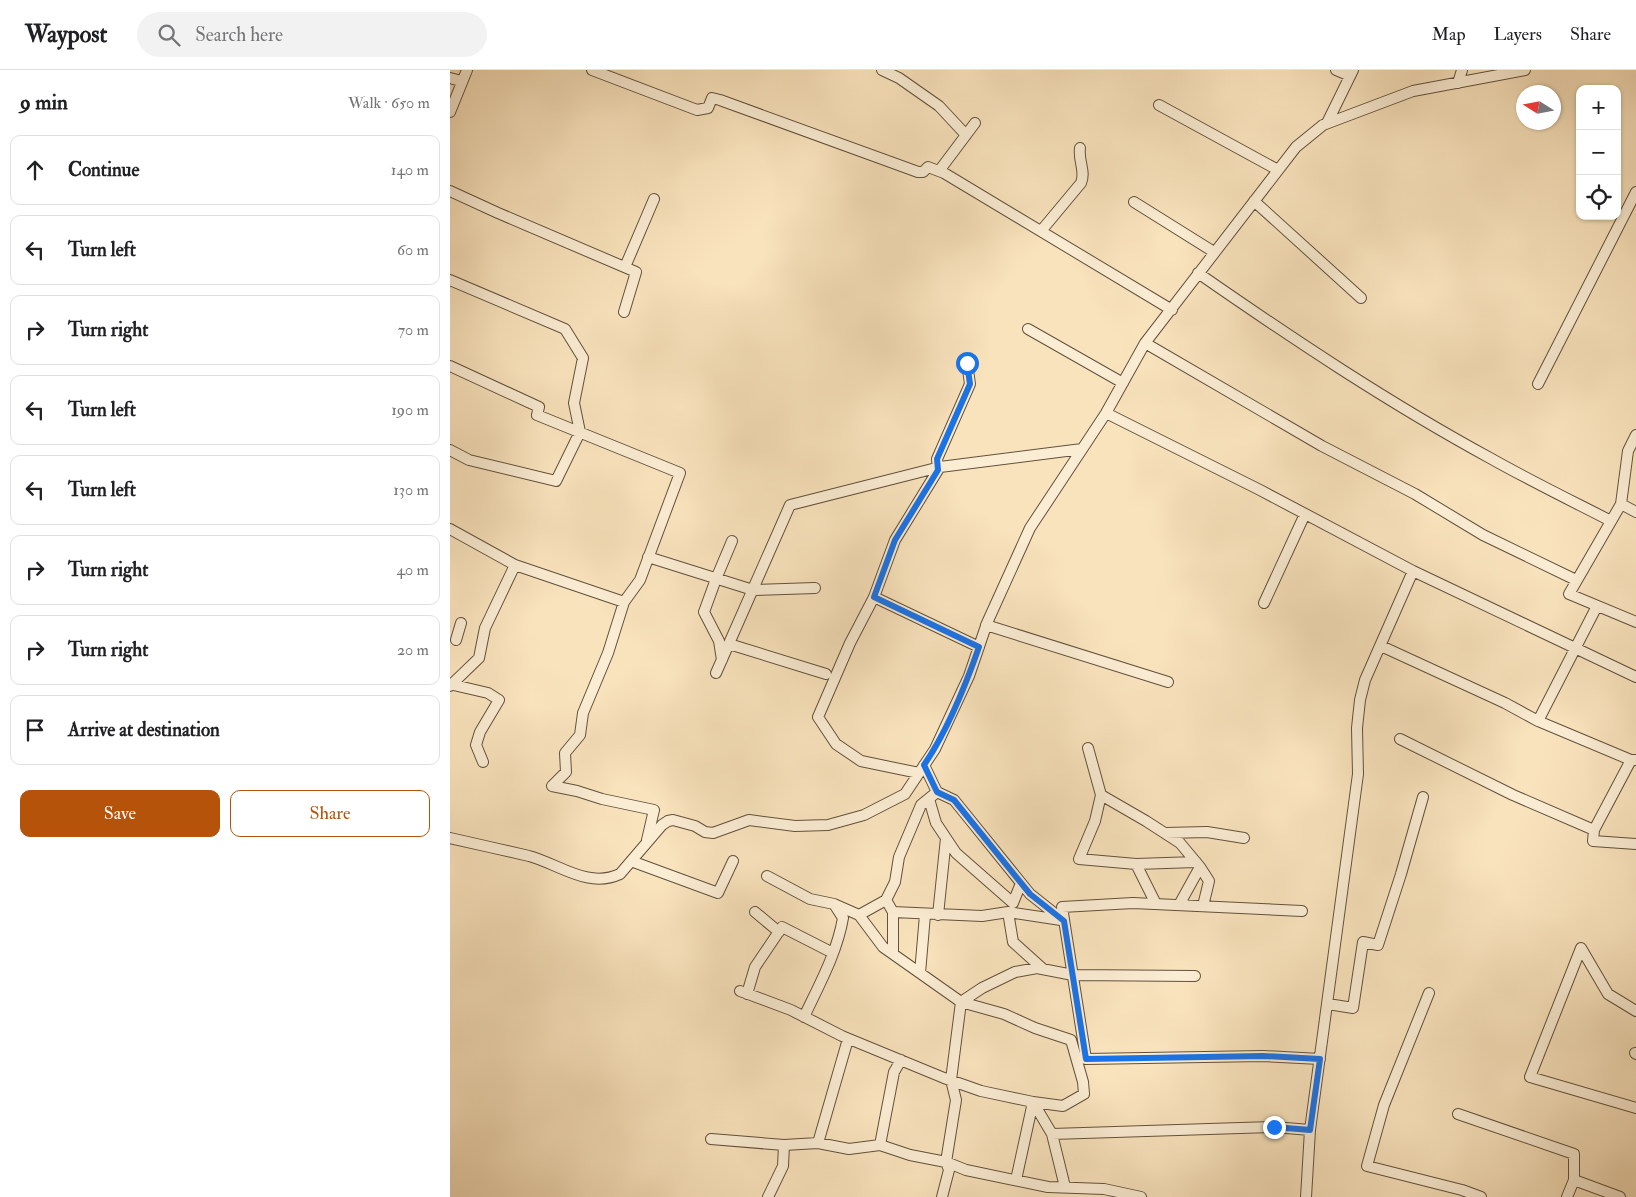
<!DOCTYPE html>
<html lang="en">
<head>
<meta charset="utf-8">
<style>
	body { margin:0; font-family:"IM FELL Double Pica",serif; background:#f2f2f2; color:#202124 }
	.controls { position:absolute; right:15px; top:15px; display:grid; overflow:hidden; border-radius:10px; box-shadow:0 1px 4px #0004 }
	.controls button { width:45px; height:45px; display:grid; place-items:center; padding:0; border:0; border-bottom:1px solid #e0e0e0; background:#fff; color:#202124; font:25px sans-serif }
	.compass { position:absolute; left:1066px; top:15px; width:45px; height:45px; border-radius:50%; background:#fff; box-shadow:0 1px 4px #0004; rotate:281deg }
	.stop { position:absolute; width:15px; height:15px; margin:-11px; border:4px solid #1a73e8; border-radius:50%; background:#fff }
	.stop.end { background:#1a73e8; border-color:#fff; box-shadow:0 1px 5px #0008 }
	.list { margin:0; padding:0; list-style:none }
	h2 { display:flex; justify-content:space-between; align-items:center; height:65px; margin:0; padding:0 20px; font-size:21px }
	h2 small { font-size:16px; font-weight:400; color:#757577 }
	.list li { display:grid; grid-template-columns:32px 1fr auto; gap:15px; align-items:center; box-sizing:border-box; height:70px; margin:0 10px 10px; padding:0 10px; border:1px solid #e0e0e0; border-radius:10px }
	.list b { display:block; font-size:19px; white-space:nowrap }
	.list em { font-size:16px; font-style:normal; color:#757577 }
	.actions { display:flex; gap:10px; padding:15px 20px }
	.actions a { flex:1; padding:11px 0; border:1px solid #b45309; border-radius:10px; text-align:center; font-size:18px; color:#b45309 }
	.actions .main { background:#b45309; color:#fff }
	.icon { flex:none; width:28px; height:28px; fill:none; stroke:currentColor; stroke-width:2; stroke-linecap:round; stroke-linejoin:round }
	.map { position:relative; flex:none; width:1186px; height:1127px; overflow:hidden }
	header { display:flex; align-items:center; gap:30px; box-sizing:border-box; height:70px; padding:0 25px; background:#fff; border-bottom:1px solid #e0e0e0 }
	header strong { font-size:24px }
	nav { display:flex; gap:28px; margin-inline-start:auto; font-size:18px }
	.search { width:350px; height:45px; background:#f2f2f2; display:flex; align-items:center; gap:12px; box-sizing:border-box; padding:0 18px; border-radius:28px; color:#757577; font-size:19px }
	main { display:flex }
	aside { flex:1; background:#fff }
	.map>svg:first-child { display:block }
</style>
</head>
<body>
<header>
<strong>Waypost</strong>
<div class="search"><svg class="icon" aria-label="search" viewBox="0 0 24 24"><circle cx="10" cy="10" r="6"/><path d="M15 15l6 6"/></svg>Search here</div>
<nav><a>Map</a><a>Layers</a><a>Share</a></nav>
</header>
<main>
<aside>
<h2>9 min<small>Walk · 650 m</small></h2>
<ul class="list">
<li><svg class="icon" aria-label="ahead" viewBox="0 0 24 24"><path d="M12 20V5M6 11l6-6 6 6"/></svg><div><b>Continue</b></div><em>140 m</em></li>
<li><svg class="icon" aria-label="left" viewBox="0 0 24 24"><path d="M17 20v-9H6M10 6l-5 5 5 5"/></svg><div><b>Turn left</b></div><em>60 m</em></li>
<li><svg class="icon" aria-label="right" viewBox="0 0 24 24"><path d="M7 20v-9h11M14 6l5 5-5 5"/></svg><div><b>Turn right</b></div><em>70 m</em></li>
<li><svg class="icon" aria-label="left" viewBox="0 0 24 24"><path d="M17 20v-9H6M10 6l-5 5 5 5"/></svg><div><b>Turn left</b></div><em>190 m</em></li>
<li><svg class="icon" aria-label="left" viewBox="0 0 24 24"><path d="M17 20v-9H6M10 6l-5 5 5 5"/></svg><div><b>Turn left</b></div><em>130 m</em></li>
<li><svg class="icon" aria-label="right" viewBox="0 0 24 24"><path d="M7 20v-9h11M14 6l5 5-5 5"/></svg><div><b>Turn right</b></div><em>40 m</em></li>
<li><svg class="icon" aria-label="right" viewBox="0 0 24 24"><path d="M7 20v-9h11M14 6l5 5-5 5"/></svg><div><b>Turn right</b></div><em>20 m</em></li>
<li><svg class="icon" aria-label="arrive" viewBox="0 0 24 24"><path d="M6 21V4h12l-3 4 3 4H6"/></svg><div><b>Arrive at destination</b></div></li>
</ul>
<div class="actions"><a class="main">Save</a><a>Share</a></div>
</aside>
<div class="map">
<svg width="1186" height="1127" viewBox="0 0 1186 1127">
	<rect width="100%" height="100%" fill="#f9e3bd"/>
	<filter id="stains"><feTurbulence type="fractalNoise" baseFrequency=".004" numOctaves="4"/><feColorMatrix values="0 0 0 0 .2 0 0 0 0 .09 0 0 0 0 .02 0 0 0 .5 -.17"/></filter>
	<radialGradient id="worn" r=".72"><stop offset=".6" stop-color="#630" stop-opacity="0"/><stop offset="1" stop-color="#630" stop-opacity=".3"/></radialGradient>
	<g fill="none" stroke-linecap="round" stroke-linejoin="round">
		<defs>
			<path id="minor" d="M142 0 247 40 258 38 262 28 270 30 468 102H473L478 97 494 103 722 240
				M432 0 449 8 489 36 516 65
				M886 0 900 6
				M0 8 11 11
				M1008 13 1012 0
				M709 35 828 100
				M0 42 17 0
				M877 53 903 0
				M489 101 525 53
				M0 121 48 143 186 202 174 242
				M804 131 911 228
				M684 132 764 182
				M591 161 631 113C636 101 628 91 630 78
				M175 197 204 129
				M748 203C843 269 939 333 1040 388 1079 410 1120 430 1161 451
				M0 210 115 259 133 288 124 333 130 362 106 411 19 390 0 380
				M578 259 673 313
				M695 273 872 376 965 424 1033 465 1126 510
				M0 296 89 337 87 345 230 403 190 510 174 532
				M1088 314 1186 122
				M656 343 810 420 963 501 1186 607
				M1186 365 1178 381 1171 434 1119 524 1186 552
				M1171 434 1186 442
				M0 459 65 495 35 558 29 588 0 616
				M198 487 303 520 365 518
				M65 495 174 532 158 583 133 643 130 665 115 683 116 702 102 716
				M424 527 529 577
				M814 533 855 444
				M536 555 718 612
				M6 570 11 553
				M279 574 376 604
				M931 576 1055 633 1088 651 1181 690H1186
				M272 590 269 571 254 542 266 509 282 471
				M266 603 340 435 490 397 632 379
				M0 614 38 623 49 630 30 662 26 675 33 692
				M1088 651 1147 536
				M950 669 1063 725 1144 760
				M638 678 651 725 696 751 730 773 750 797 759 811 753 836
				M1181 690 1144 760 1143 771 1186 774
				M469 703 411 691 386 674 368 647 400 573 424 527 445 470 488 400 487 389 520 314 517 293
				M102 716 127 721 152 729 204 740 197 770
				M487 722 504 730 580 824 614 851
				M651 725 645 751 629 789 686 794 746 792
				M479 729 486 753 506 783 563 833 571 813
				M715 763 757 762 794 768
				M0 768C26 774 53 780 79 786 109 794 138 819 170 804L212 755 218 751 223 750 245 756 255 762 263 763 299 750 345 756 378 755 414 745 455 724 485 679 519 606 537 553 580 458 656 343 695 273 846 77 873 55 963 21 1075 0
				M181 791 268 823 283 791
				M686 794 706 834
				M317 806 360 829 384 834 393 848C387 883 369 915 354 947
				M436 830 443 842V884
				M384 834 409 845 433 877 511 932 501 1010 506 1030 496 1092 460 1085 430 1075
				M729 835 750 797
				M852 841 683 833 612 837 636 989 813 986 870 989
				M305 842 329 862
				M443 842 532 846 558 842 611 850
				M558 842 563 872 593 899
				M409 845 436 830 445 812 449 787 471 735 487 722 474 695
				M488 845 496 768
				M470 903 475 845
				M290 921 341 940 392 966 494 1008 531 1021 583 1032 602 1064 615 1117
				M979 923 934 1035 917 1096 1012 1120 1031 1127
				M297 924 305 897 332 857 383 883
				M511 932 554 944 585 958 621 970 633 1012 634 1024 613 1036 583 1032 566 1110
				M511 932 532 918 565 902 587 898 623 905 745 906
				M878 934 903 938 913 872 928 875 951 804 973 727
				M1186 941 1158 924 1131 878 1080 1007 1186 1038
				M1185 983 1186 984
				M1008 1044 1124 1084V1110L1117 1127
				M602 1064 824 1057 860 1060
				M261 1069 334 1075 368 1073 398 969
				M368 1073 399 1079 430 1075 444 1002 451 990
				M496 1092 516 1100 598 1117 654 1119 691 1127
				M1124 1110 1170 1127
				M318 1127 333 1096 334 1075
				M492 1127 499 1100 496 1092
				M856 1127 860 1060 908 704 907 658 910 630 915 610 963 501"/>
		</defs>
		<!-- minor casing -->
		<use href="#minor" stroke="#62513c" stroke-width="12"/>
		<!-- minor -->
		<use href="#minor" stroke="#fbedd4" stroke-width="10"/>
	</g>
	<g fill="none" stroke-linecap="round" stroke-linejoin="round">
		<!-- route -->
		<path stroke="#1a73e8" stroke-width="6" d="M517 293 520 314 487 389 488 400 445 470 424 527 529 577C515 617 498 660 474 695L487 722 504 730 580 824 614 851 636 989 813 986 870 989 860 1060 824 1057"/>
	</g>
	<rect width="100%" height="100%" filter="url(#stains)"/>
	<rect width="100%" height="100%" fill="url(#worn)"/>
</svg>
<div class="controls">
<button>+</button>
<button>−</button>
<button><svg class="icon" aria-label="locate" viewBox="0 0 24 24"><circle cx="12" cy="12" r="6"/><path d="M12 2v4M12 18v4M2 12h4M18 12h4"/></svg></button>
</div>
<svg class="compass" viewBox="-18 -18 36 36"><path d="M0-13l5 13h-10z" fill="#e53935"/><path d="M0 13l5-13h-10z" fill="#757577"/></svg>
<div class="stop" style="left:517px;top:293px"></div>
<div class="stop end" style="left:824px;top:1057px"></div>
</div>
</main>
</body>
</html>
